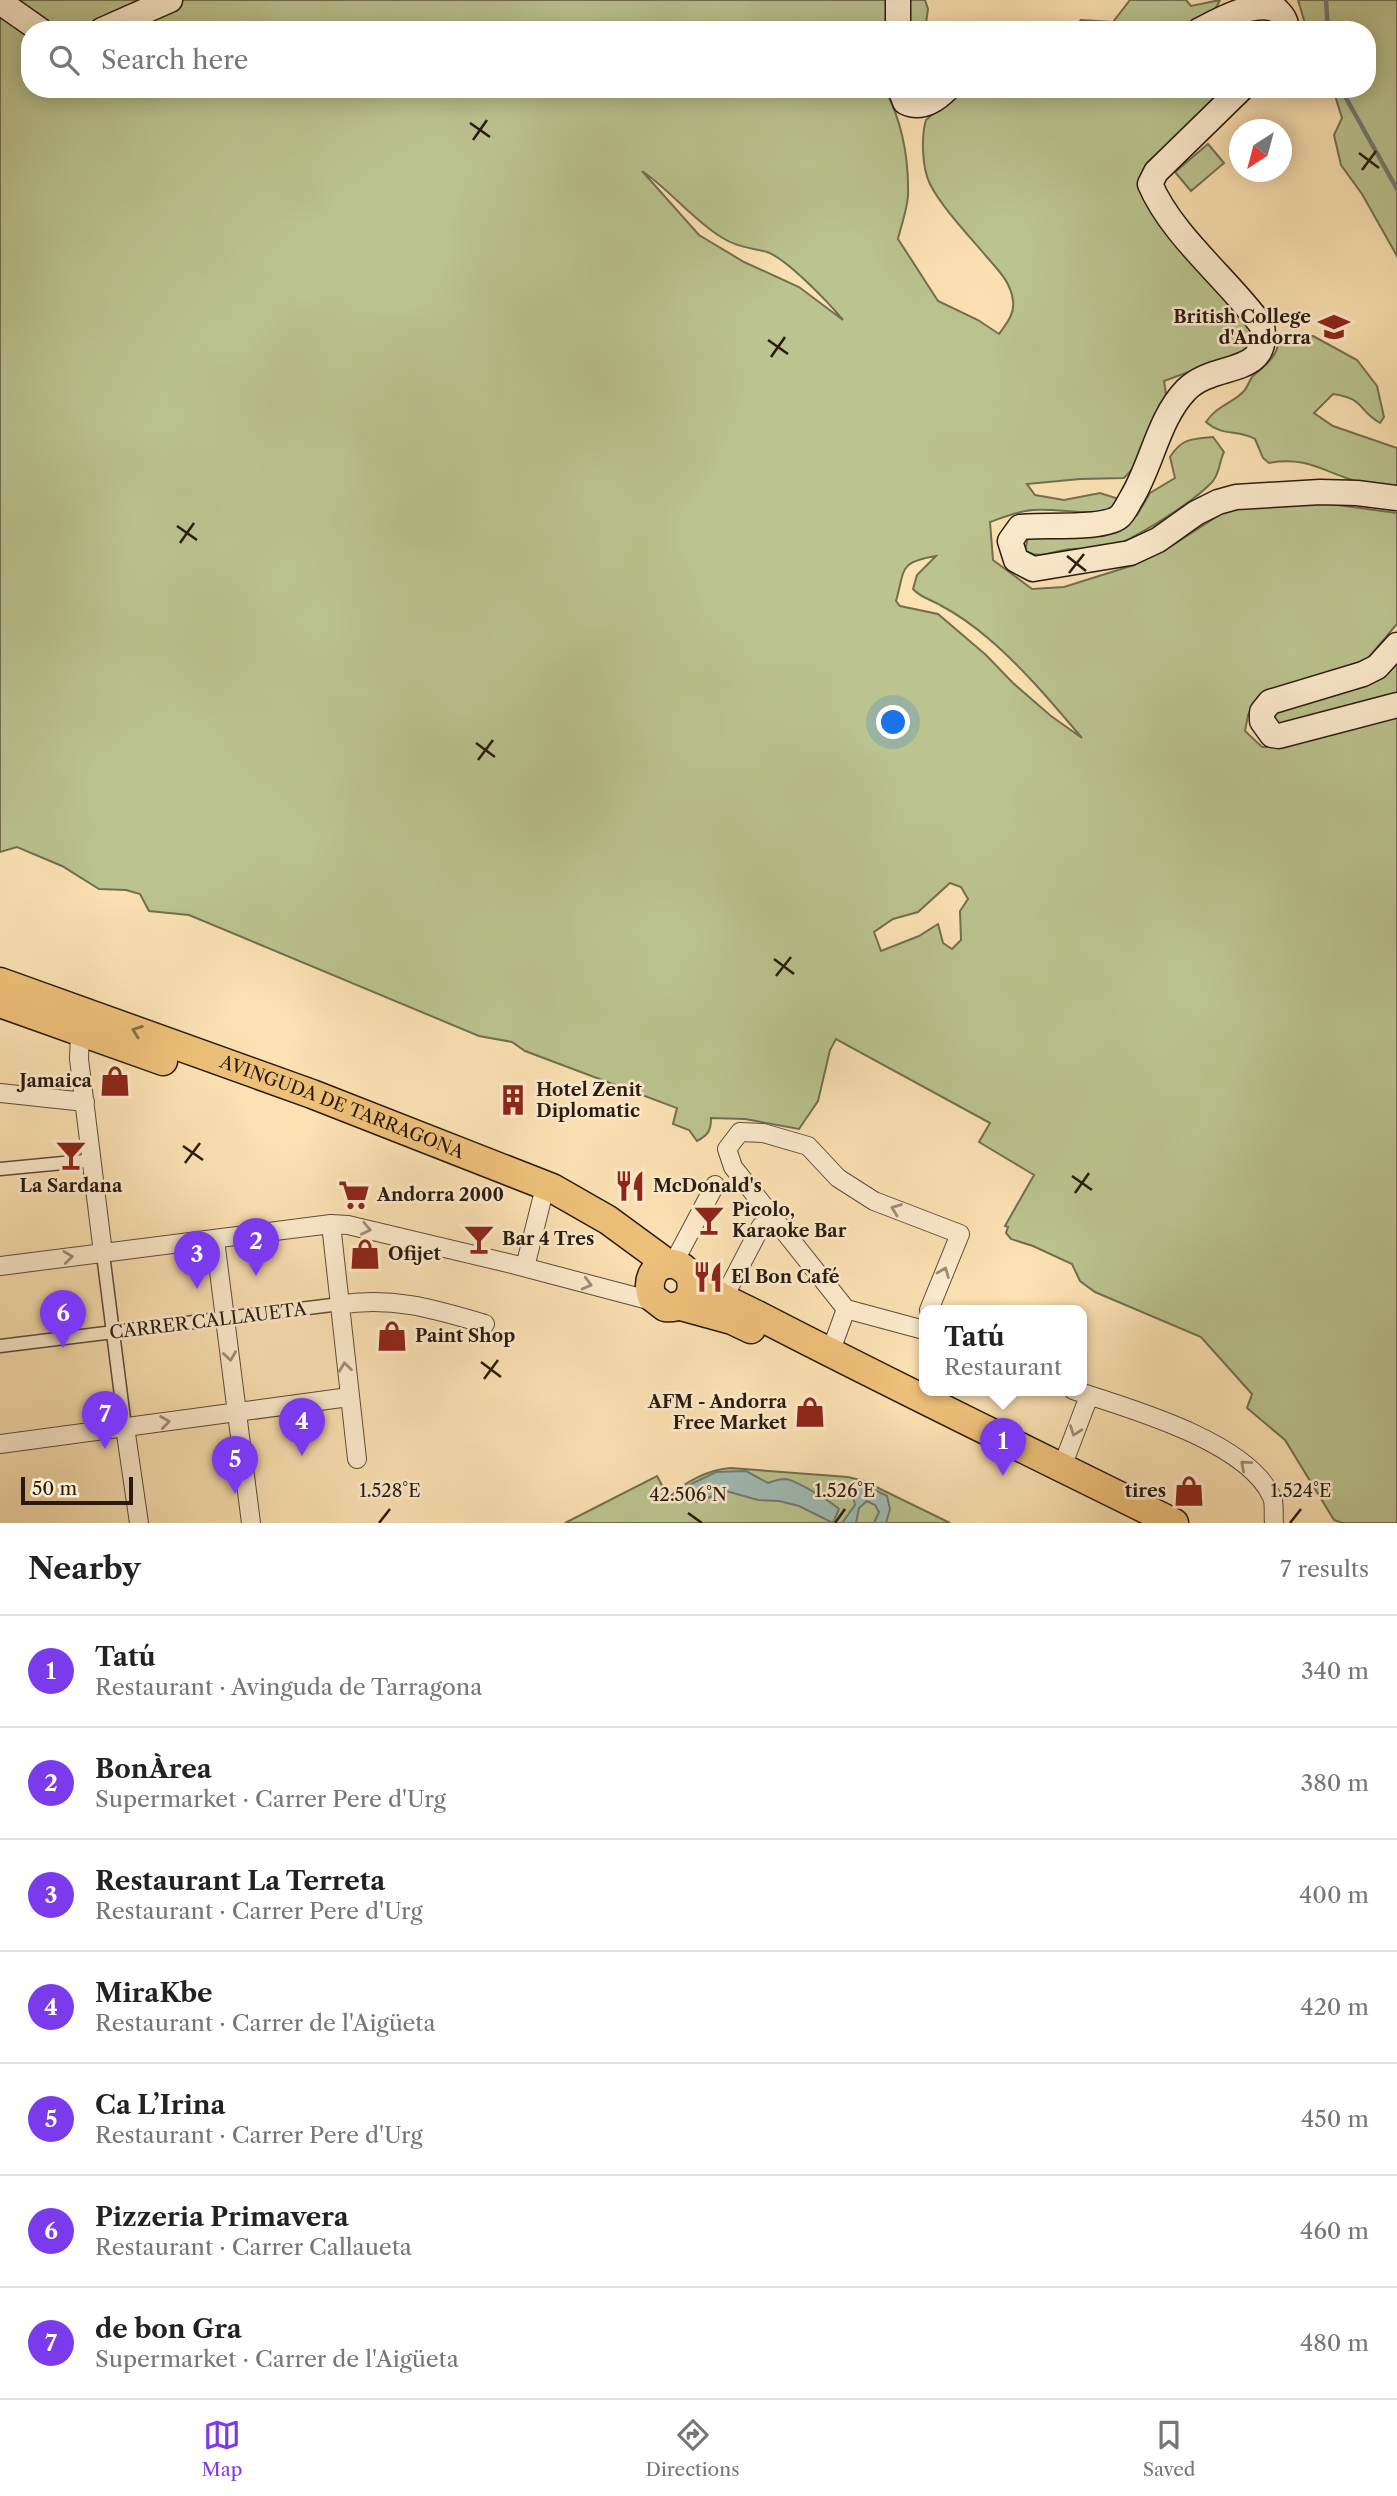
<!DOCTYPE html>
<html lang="en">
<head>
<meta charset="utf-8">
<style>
	body { margin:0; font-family:"Libre Caslon Text",serif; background:#f2f2f2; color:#222 }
	.compass { position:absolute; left:1229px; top:119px; width:63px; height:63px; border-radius:50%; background:#fff; box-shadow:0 4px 18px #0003; rotate:216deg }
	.scale { position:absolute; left:21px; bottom:18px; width:112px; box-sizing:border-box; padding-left:7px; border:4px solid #291a10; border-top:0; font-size:19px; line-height:24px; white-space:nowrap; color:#291a10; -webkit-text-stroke:5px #fdecce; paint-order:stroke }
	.you { position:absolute; left:894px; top:723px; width:24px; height:24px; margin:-18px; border:5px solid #fff; border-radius:50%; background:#1a73e8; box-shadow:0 0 0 10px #1a73e833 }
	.badge { display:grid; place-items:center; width:46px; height:46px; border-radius:50%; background:#7c3aed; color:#fff; font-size:23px; font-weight:700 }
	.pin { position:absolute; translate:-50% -58px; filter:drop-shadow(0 2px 4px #0008) }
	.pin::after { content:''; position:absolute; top:37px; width:24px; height:21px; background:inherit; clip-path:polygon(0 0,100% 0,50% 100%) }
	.popup { position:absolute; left:919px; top:1305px; width:168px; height:91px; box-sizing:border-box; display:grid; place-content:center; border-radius:14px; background:#fff; filter:drop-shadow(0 2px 5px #0005); font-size:23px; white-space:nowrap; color:#767676 }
	.popup b { font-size:26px; color:#222 }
	.popup::after { content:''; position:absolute; left:50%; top:100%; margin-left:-14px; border:14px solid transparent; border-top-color:#fff }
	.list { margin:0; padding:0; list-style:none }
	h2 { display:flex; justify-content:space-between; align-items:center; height:91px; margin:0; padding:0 28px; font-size:30px }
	h2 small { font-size:23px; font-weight:400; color:#767676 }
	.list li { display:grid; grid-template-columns:46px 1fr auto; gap:21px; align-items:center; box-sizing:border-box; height:112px; padding:0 28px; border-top:2px solid #e0e0e0 }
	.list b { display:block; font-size:26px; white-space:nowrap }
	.list p { margin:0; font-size:23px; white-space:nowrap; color:#767676 }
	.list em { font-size:23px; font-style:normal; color:#767676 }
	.icon { flex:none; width:38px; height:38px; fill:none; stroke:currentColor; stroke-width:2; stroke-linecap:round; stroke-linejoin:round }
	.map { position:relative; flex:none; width:1397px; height:1523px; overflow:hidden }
	.search { position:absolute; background:#fff; box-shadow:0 4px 18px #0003; left:21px; right:21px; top:21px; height:77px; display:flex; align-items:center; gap:18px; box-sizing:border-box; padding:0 24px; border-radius:28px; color:#767676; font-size:26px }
	.sheet { height:875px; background:#fff }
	nav { display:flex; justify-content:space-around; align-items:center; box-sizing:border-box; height:98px; border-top:2px solid #e0e0e0; background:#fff; font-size:19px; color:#767676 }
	nav a { display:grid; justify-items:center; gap:4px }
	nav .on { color:#7c3aed }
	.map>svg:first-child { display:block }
</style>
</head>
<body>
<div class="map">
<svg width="1397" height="1523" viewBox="0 0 1397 1523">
	<rect width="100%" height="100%" fill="#fce2b3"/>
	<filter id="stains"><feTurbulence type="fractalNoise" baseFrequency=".00286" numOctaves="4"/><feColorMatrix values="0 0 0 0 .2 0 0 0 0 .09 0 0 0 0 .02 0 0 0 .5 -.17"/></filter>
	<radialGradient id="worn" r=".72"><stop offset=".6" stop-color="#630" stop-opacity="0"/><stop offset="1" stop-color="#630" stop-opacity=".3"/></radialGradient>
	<!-- green -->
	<path fill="#bbc48f" stroke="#726f50" stroke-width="2" fill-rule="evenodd" d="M0 0H890L887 30H30V89H885C902 122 909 160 908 196 907 210 901 226 898 239L938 301 978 320 999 334C1006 324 1015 314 1013 301 1011 282 998 270 986 256 970 237 940 205 930 184 922 168 921 137 926 120L961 89H1227L1147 163 1143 182 1254 331 1251 342 1243 352 1164 381 1166 394 1141 460 1124 478 1080 479 1027 484 1035 495 1064 500 1100 493 1119 499 1112 510C1086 516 1060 508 1033 510 1018 511 1004 517 990 522L993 560 1032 589 1064 587 1134 565 1173 545 1230 508 1293 499 1397 513V624L1364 663 1259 696 1248 715 1245 731 1262 747H1283L1397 715V1523H1342L1334 1520 1285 1440 1247 1408 1252 1394 1201 1337 1095 1292 1080 1281 1072 1264 1033 1246 1011 1239 1006 1233 1008 1227 1005 1226 1034 1175 979 1142 990 1123 836 1039 830 1050 818 1101 799 1129 745 1119 711 1118C711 1131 708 1135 697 1141L689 1130 673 1124 677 1108 525 1051 512 1042 479 1036 189 915 149 911 140 894 126 890 99 889 62 866 17 847 0 852ZM642 171C670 190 692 219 721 237 738 248 749 247 767 252 787 259 829 303 843 320L799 287 744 262 699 235ZM936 556 917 575 913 589C921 598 930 599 940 605 957 614 974 626 989 639 1023 668 1053 704 1082 738L1051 716 1013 683 986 655 938 614 900 606 896 601C905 570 898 562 936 556ZM950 883 961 887 968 899 960 911 961 940 952 949 943 943 938 924 919 936 881 951 874 932 893 919 918 912Z
		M909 0H925L928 9 925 30H908Z
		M1130 0H1186L1191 6 1220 0C1206 39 1106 30 1072 30L1081 20 1113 22Z
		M1298 0H1397V256L1362 194 1341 165 1334 135 1342 118 1333 89H1367V30H1307Z
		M1208 144 1224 163 1191 191 1175 172Z
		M1313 336 1357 360 1377 386 1384 417 1380 423C1356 409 1366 399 1333 394L1314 413 1333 426 1397 448V490C1381 487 1364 484 1349 479 1318 468 1303 457 1269 463L1263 458 1255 439C1237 429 1223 437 1206 422 1217 405 1232 404 1244 391 1248 387 1249 380 1253 376 1265 365 1276 359 1279 341L1295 337Z
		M1213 437 1224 452C1219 462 1220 472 1213 481 1194 502 1136 538 1109 548 1098 552 1084 548 1072 549 1054 550 1042 560 1025 551L1028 537 1109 534 1137 515 1150 493 1175 478 1170 457C1182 438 1192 439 1213 437Z
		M1397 661V695L1277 726 1272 722 1277 709Z
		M731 1468 848 1477 864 1481 950 1523H565L657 1476 669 1498C683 1482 710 1469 731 1468Z"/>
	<!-- water -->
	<path fill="#a1bcb5" stroke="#717b73" stroke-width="2" d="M746 1471 768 1483C774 1481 779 1479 785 1479 796 1480 830 1501 839 1509L833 1523 799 1506 779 1501 758 1500 726 1491 697 1502 686 1494 689 1485 716 1472Z
		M859 1484H863L887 1496 890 1509 886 1523H874L879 1512 875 1505 867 1501 859 1508 856 1523H842L855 1505 853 1496Z"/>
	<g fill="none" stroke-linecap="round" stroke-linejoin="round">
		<!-- stream -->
		<path stroke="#717b73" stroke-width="4.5" d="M1326 1 1328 30
			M1341 89 1397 189"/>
		<defs>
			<path id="pedestrian" d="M0 1169 84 1161
				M104 1262 125 1427
				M0 1346 332 1305"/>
			<path id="minor" d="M80 1032 79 1059 103 1253
				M0 1093 85 1102
				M331 1224 357 1459
				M215 1240 251 1523
				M673 1264 715 1185
				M0 1266 331 1224 348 1225 512 1264 656 1302
				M525 1267 542 1199
				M724 1297 761 1226
				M338 1305C392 1296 434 1309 485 1324
				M924 1330 846 1309 733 1167 727 1149 740 1132 763 1133 808 1146 838 1178 874 1201 960 1234 929 1310
				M830 1353 846 1309
				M1073 1390C1128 1408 1247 1441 1272 1497 1275 1504 1273 1515 1274 1523
				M125 1427 139 1523
				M0 1444 349 1397
				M1062 1467 1089 1396"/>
			<path id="secondary" d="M0 2 40 30
				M102 30 170 0
				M898 30V0
				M1200 30C1221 19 1255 0 1277 10 1284 17 1286 21 1287 30
				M900 89 905 102C921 110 935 101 947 89
				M1241 89 1156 172 1150 184C1172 236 1229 280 1262 326 1271 378 1214 361 1186 390 1158 419 1152 465 1131 499 1128 504 1124 513 1119 517 1103 530 1043 524 1020 527L1010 541 1016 560 1033 569 1130 553 1158 540 1196 513 1218 502 1236 497 1320 492 1357 493 1397 498
				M1397 645 1377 667 1363 674 1270 702 1262 712V721L1272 735 1279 736 1397 705"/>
			<g id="trunk">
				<path id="s1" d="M0 982 312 1094 552 1188 608 1220 668 1264"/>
				<path d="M0 1003 163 1061"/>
				<path d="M690 1276C696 1295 685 1309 665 1307L652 1297C646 1282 653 1262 673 1264 683 1265 687 1273 694 1279 712 1295 738 1305 759 1316 896 1387 1035 1454 1174 1523"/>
				<path d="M681 1306 732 1320 751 1329"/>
			</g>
		</defs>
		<!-- pedestrian casing -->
		<use href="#pedestrian" stroke="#5e4c39" stroke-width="15"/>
		<!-- minor casing -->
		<use href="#minor" stroke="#5e4c39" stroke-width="20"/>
		<!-- secondary casing -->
		<use href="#secondary" stroke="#291a10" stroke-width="27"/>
		<!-- trunk casing -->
		<use href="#trunk" stroke="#291a10" stroke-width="31"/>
		<!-- pedestrian -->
		<use href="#pedestrian" stroke="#fdecce" stroke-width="12"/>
		<!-- minor -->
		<use href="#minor" stroke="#fdecce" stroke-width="18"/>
		<!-- secondary -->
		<use href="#secondary" stroke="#fdecce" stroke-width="24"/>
		<!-- trunk -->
		<use href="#trunk" stroke="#eec17a" stroke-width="28"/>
	</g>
	<!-- one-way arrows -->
	<defs><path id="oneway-chevron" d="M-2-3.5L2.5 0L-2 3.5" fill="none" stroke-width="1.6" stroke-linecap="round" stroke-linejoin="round" transform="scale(1.75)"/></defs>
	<use stroke="#8c6e45" href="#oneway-chevron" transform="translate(137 1031) rotate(-160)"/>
	<g stroke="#9e8e78">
		<use href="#oneway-chevron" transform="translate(896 1209) rotate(-159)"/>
		<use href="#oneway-chevron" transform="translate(366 1229) rotate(12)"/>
		<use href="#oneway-chevron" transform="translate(68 1257) rotate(-7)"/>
		<use href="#oneway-chevron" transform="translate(944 1272) rotate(-68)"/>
		<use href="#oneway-chevron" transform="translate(587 1284) rotate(15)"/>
		<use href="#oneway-chevron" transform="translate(230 1356) rotate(82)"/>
		<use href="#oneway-chevron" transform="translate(345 1367) rotate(-97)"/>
		<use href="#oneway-chevron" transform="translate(165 1422) rotate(-8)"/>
		<use href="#oneway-chevron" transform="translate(1075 1431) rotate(110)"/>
		<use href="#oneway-chevron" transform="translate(1245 1465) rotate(-139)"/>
	</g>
	<!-- ticks -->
	<path fill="none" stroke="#291a10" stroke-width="2.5" d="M470 123 490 137M473 140 487 120M1359 153 1379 168M1362 170 1376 151M768 340 788 354M771 357 785 337M177 526 197 540M180 543 194 523M1067 556 1086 571M1069 573 1084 554M476 743 495 757M478 760 493 740M774 959 794 974M776 976 791 957M183 1146 203 1160M185 1163 200 1143M1072 1176 1092 1190M1075 1193 1089 1173M481 1362 501 1377M484 1379 498 1360M688 1513 702 1523M379 1523 390 1509M835 1523 845 1509M1290 1523 1301 1509"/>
	<!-- icons -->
	<defs>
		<symbol id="school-bare" viewBox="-9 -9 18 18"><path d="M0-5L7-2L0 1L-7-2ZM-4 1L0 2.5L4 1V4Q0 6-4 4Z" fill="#8f2418" stroke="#fdecce" stroke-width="2.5" paint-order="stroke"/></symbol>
		<symbol id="shop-bare" viewBox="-9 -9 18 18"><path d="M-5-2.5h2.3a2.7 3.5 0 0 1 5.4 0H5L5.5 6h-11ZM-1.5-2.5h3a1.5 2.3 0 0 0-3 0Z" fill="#8f2418" stroke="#fdecce" stroke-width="2.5" paint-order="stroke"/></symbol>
		<symbol id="building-bare" viewBox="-9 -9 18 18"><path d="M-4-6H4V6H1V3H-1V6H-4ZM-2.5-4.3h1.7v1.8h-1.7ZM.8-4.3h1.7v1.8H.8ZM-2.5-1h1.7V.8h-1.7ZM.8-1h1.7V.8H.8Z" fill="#8f2418" stroke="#fdecce" stroke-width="2.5" paint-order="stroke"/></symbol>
		<symbol id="bar-bare" viewBox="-9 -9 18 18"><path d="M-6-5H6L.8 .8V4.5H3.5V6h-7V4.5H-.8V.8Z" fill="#8f2418" stroke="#fdecce" stroke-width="2.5" paint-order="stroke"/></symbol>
		<symbol id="restaurant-bare" viewBox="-9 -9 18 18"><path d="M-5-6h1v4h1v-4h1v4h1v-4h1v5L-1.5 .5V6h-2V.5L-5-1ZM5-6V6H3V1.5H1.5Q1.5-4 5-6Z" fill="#8f2418" stroke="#fdecce" stroke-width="2.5" paint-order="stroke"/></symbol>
		<symbol id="supermarket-bare" viewBox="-9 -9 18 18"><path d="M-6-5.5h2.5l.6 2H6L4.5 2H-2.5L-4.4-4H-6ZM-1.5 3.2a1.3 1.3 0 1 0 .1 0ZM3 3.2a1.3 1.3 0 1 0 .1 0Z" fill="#8f2418" stroke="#fdecce" stroke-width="2.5" paint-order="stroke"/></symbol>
	</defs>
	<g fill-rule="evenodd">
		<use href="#school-bare" x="1312" y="305" width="44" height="44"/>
		<use href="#shop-bare" x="93" y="1059" width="44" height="44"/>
		<use href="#building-bare" x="491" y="1078" width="44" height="44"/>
		<use href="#bar-bare" x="49" y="1133" width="44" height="44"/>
		<use href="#restaurant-bare" x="608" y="1164" width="44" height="44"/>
		<use href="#supermarket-bare" x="332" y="1173" width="44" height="44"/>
		<use href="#bar-bare" x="687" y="1198" width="44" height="44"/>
		<use href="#bar-bare" x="457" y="1217" width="44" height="44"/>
		<use href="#shop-bare" x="343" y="1232" width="44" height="44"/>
		<use href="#restaurant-bare" x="686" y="1255" width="44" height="44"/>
		<use href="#shop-bare" x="370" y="1314" width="44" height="44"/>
		<use href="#shop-bare" x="788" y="1390" width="44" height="44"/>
		<use href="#shop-bare" x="1167" y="1469" width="44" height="44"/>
	</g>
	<g text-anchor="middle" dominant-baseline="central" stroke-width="5" stroke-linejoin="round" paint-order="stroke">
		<!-- poi labels -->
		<g font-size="18" font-weight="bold" fill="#291a10" stroke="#fdecce" text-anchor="start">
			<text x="1311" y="317" text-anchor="end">British College<tspan x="1311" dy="21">d'Andorra</tspan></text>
			<text x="92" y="1081" text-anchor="end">Jamaica</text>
			<text x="536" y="1090">Hotel Zenit<tspan x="536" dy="21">Diplomatic</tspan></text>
			<text x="71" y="1186" text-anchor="middle">La Sardana</text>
			<text x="653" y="1186">McDonald's</text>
			<text x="377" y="1195">Andorra 2000</text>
			<text x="732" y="1210">Picolo,<tspan x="732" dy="21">Karaoke Bar</tspan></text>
			<text x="502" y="1239">Bar 4 Tres</text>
			<text x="388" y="1254">Ofijet</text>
			<text x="731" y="1277">El Bon Café</text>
			<text x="415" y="1336">Paint Shop</text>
			<text x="787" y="1402" text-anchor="end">AFM - Andorra<tspan x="787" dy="21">Free Market</tspan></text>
			<text x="1166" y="1491" text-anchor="end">tires</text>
		</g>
		<!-- street labels -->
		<g font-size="18" fill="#291a10" stroke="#fdecce">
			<text stroke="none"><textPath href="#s1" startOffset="364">AVINGUDA DE TARRAGONA</textPath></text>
			<text transform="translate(208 1321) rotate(-7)">CARRER CALLAUETA</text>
		</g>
	</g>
	<g font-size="18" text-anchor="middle" fill="#291a10" stroke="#fdecce" stroke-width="5" stroke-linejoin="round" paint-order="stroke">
		<text x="390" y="1497">1.528°E</text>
		<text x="845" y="1497">1.526°E</text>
		<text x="1301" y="1497">1.524°E</text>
		<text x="688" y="1501">42.506°N</text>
	</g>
	<rect width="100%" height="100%" filter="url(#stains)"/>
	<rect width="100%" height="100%" fill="url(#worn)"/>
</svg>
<svg class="compass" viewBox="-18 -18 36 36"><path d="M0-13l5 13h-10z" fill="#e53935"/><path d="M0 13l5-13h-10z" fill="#767676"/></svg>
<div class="scale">50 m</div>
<div class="you"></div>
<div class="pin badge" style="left:1003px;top:1476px">1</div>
<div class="popup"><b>Tatú</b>Restaurant</div>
<div class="pin badge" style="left:256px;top:1276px">2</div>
<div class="pin badge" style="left:197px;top:1289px">3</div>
<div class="pin badge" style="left:302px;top:1456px">4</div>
<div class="pin badge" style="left:235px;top:1494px">5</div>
<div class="pin badge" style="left:63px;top:1348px">6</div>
<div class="pin badge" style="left:105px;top:1449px">7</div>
<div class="search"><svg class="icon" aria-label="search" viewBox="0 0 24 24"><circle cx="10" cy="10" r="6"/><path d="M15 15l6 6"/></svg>Search here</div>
</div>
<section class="sheet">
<h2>Nearby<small>7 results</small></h2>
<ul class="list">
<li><span class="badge">1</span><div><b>Tatú</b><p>Restaurant · Avinguda de Tarragona</p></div><em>340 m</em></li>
<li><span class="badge">2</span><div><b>BonÀrea</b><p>Supermarket · Carrer Pere d'Urg</p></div><em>380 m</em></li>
<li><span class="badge">3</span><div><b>Restaurant La Terreta</b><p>Restaurant · Carrer Pere d'Urg</p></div><em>400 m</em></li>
<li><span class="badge">4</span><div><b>MiraKbe</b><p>Restaurant · Carrer de l'Aigüeta</p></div><em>420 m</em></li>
<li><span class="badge">5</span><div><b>Ca L’Irina</b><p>Restaurant · Carrer Pere d'Urg</p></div><em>450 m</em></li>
<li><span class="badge">6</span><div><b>Pizzeria Primavera</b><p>Restaurant · Carrer Callaueta</p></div><em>460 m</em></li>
<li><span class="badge">7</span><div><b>de bon Gra</b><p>Supermarket · Carrer de l'Aigüeta</p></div><em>480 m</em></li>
</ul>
</section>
<nav>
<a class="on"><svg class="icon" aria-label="map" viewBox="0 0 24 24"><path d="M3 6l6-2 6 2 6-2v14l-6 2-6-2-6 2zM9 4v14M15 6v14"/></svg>Map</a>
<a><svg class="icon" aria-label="directions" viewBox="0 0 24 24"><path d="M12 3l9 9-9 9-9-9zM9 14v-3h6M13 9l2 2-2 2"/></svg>Directions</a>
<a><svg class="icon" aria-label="saved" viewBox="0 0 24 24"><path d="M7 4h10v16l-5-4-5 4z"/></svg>Saved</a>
</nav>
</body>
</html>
